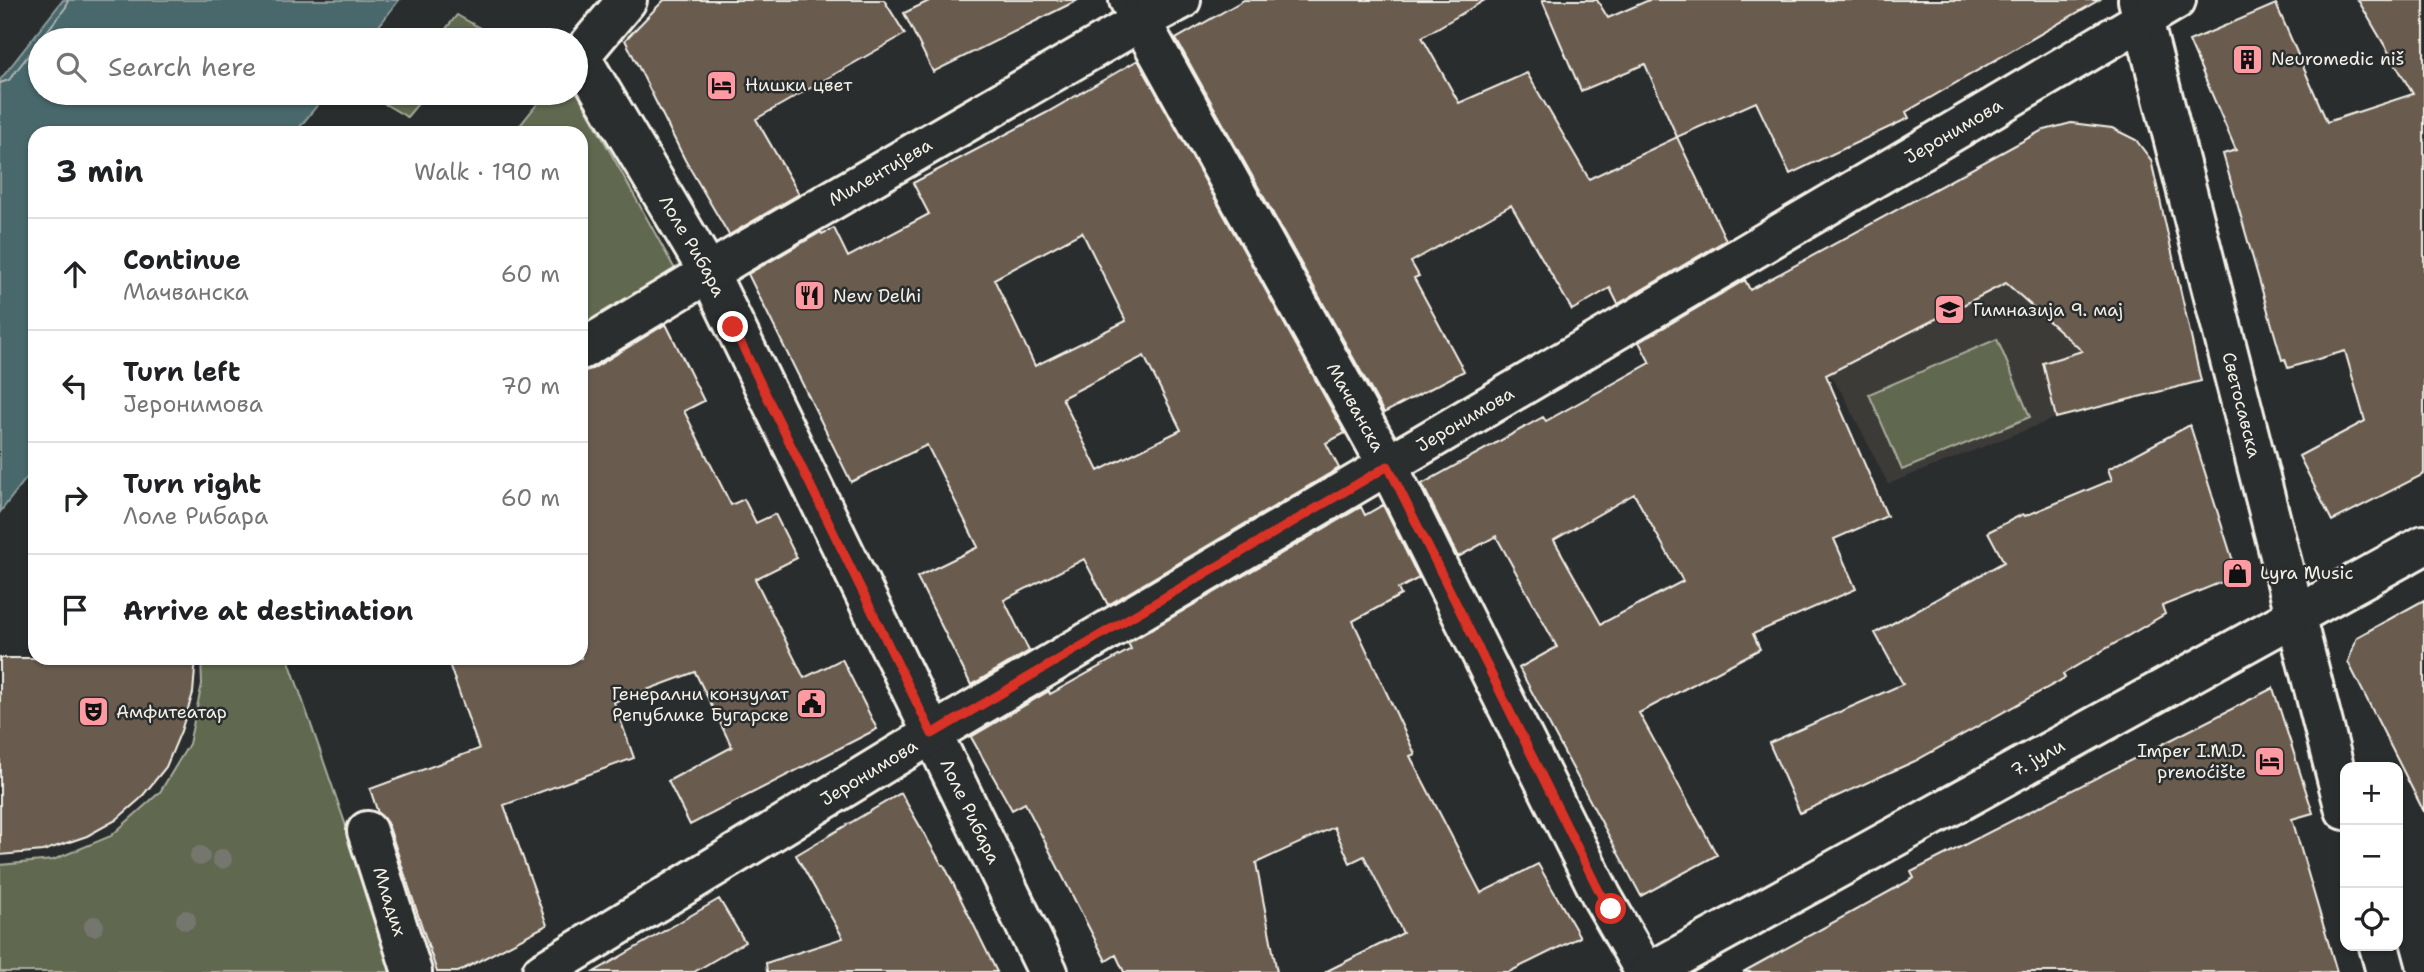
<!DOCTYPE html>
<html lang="en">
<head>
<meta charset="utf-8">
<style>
	body { margin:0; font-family:"Shantell Sans",sans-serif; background:#f2f2f2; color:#202124 }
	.controls { position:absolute; right:21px; bottom:21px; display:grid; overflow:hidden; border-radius:14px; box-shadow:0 2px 5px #0004 }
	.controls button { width:63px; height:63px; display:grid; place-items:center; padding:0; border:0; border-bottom:2px solid #e0e0e0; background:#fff; color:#202124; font:35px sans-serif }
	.stop { position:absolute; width:21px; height:21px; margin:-16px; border:5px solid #d93025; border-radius:50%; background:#fff }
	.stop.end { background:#d93025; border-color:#fff; box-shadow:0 2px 7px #0008 }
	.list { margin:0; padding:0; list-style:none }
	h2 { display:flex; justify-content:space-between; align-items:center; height:91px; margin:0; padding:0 28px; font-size:30px }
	h2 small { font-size:23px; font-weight:400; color:#757577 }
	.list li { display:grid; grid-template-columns:46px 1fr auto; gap:21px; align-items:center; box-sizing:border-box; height:112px; padding:0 28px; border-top:2px solid #e0e0e0 }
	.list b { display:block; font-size:26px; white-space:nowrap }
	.list p { margin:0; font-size:23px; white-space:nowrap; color:#757577 }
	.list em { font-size:23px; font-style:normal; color:#757577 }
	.icon { flex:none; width:38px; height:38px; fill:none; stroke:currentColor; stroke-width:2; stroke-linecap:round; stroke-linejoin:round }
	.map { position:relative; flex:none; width:2424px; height:972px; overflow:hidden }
	.search { position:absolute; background:#fff; box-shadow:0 2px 5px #0004; left:28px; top:28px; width:560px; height:77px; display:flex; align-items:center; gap:18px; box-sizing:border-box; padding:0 24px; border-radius:38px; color:#757577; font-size:26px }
	.panel { position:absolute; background:#fff; box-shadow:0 2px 5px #0004; left:28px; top:126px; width:560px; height:539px; border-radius:21px }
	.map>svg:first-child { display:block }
</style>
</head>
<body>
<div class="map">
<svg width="2424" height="972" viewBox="0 0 2424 972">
	<rect width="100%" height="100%" fill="#2a2d2e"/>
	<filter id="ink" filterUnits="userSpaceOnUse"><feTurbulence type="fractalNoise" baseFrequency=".0143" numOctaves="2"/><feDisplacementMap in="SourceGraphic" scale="14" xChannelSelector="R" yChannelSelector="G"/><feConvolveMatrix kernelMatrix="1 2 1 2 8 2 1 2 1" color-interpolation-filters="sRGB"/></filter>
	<g filter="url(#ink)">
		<!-- built -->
		<path fill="#3d3b38" d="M2071 123 2112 128 2151 160 2201 378 2056 418 1888 484 1844 396 1815 354 1808 259 2041 131Z"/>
		<!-- green -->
		<path fill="#61684f" stroke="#aaac9c" stroke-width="2" d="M457 15 480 28 471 40H437Z
			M576 90 682 282 581 343V133H514L546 93H576Z
			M394 93H427L407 117 385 104Z
			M1997 339 2030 417 1902 470 1869 394Z
			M201 658H288L345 823 391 972H0V865L53 860 111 836 160 792 189 744 202 684Z"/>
		<!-- water -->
		<path fill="#4a686c" stroke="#8e9f9e" stroke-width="2" d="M63 0H399L368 40H40V93H327L295 133H35V467L0 512V80Z"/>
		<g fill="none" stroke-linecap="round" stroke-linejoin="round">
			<!-- shore -->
			<path stroke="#b0bab6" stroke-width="2" d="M0 83 9 80 66 7 68 0"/>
		</g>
		<!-- building -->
		<path fill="#695c50" stroke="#f4f1e8" stroke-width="2" fill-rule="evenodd" d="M664 0H884L905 34 756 119 799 194 729 235 685 160 625 40Z
			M931 0H1078L933 72 904 13Z
			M1244 0H1485L1422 37 1459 103 1527 73 1589 179 1677 137 1726 240 1618 304 1610 288 1572 310 1511 205 1411 262 1419 276 1414 278 1464 371 1384 413 1176 39Z
			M1542 0H1597L1608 18 1649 0H2099L1906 112 1909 118 1790 174 1756 102 1677 137 1645 64 1581 91Z
			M2358 0H2424V474L2332 521 2299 456 2365 421 2345 351 2288 368 2285 359 2282 360 2223 154 2236 150 2189 41 2276 4 2327 122 2413 94Z
			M1138 60 1345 433 1326 443 1339 468 1108 605 1084 559 1004 600 1029 651 971 685 917 577 978 547 927 445 851 482 748 274 821 232 822 234 834 228 848 257 929 214 913 183 1046 113ZM1082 232 1126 321 1035 366 994 279ZM1144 356 1181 430 1098 471 1062 398Z
			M2071 123 2112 128 2136 140 2151 160 2201 381 2056 418 2043 363 2082 351 2006 283 1826 375 1887 516 1834 539 1856 589 1753 634 1760 649 1639 713 1717 855 1641 896 1519 668 1557 647 1496 536 1458 557 1422 484 1543 417 1546 421 1650 363 1639 342 1745 280 1750 290 2041 131ZM1634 494 1683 581 1601 624 1554 540Z
			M666 324 704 401 684 411 731 505 744 499 756 523 775 514 797 558 755 579 804 678 842 659 877 729 690 825 668 781 732 747 695 672 614 702 634 758 504 805 547 925 458 972H437L388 824 378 813 370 789 479 749 447 658H581V372L592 369Z
			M2190 425 2232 558 2222 582 2162 606 2165 614 2063 674 2065 678 1915 761 1800 813 1769 743 1903 684 1875 633 2004 562 1988 532 2023 514 2025 516 2112 480 2108 469Z
			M1383 505 1419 578 1398 589 1401 595 1353 621 1415 754 1410 756 1481 893 1538 864 1580 937 1509 972H1325L1403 933 1364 856 1350 863 1334 827 1256 863 1277 972H1124L1116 955 1106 961 1025 803 1012 810 971 737 1049 691 1050 694 1131 649 1128 643 1361 507 1365 515Z
			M2424 600V812L2348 662 2357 637Z
			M0 658H196L193 693 181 731 166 767 140 799 116 820 87 836 43 851 0 855Z
			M2273 688 2313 813 2292 819 2337 972H1743L1914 878 1911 872Z
			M901 793 942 865H944L997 972H767L766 963 843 938 796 855Z
			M719 899 745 942 694 972H594Z"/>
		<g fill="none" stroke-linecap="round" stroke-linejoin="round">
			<defs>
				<g id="minor">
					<path id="s1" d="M627 0 580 56 709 273 1048 972"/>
					<path id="s2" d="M1129 0 1388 466 1602 897 1645 972"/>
					<path id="s3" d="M2138 0 2345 810"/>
					<path id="s4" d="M581 350 736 256 1141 21 1181 0"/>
					<path id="s5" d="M367 831 412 972"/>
					<path d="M2379 946 2386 972"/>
					<path id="s6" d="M542 972 932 734 2176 0"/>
					<path id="s7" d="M1650 972 2424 545"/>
				</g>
			</defs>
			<!-- minor casing -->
			<use href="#minor" stroke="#f4f1e8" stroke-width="44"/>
			<!-- minor -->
			<use href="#minor" stroke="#2a2d2e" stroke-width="38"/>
		</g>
		<!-- trees -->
		<g fill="#75776e">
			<circle cx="200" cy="856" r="10"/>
			<circle cx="222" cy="859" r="10"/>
			<circle cx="186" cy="920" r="10"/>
			<circle cx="94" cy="926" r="10"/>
		</g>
	</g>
	<g fill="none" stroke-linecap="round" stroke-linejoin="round" filter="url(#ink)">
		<!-- route -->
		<path stroke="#d93025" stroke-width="9" d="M733 327 932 734 1388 466 1602 897 1611 909"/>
	</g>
	<!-- icons -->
	<defs>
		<symbol id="building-square" viewBox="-11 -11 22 22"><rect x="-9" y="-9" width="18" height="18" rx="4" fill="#ff9aa2" stroke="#2a2d2e"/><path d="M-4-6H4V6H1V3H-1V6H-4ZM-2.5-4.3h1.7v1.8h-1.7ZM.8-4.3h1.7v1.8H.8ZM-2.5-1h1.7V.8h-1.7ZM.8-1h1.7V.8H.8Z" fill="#111"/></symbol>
		<symbol id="hotel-square" viewBox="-11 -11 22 22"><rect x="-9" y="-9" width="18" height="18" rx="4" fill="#ff9aa2" stroke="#2a2d2e"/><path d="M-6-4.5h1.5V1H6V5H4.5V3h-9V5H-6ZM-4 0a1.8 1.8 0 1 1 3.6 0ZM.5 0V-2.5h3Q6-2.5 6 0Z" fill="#111"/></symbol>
		<symbol id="restaurant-square" viewBox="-11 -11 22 22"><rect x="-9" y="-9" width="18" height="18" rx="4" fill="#ff9aa2" stroke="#2a2d2e"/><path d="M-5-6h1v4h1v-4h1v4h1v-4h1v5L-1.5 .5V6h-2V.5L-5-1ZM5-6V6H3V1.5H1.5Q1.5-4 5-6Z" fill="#111"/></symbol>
		<symbol id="school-square" viewBox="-11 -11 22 22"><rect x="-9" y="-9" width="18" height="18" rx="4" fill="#ff9aa2" stroke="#2a2d2e"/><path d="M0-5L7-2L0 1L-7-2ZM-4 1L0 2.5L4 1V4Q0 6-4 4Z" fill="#111"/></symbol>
		<symbol id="shop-square" viewBox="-11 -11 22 22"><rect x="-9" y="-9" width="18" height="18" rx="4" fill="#ff9aa2" stroke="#2a2d2e"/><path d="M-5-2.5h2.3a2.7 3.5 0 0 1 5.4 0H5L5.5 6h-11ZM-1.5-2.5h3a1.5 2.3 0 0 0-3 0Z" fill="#111"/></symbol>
		<symbol id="civic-square" viewBox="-11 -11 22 22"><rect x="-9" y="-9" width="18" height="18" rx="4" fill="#ff9aa2" stroke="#2a2d2e"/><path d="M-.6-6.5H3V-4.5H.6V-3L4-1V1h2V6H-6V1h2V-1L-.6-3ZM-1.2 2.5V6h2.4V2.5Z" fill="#111"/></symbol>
		<symbol id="theatre-square" viewBox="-11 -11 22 22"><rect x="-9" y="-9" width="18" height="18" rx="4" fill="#ff9aa2" stroke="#2a2d2e"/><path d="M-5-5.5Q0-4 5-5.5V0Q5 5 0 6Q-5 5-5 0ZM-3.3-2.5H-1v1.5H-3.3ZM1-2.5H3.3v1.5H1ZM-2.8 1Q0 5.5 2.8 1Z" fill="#111"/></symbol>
	</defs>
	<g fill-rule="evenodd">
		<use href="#building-square" x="2230" y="42" width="35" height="35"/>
		<use href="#hotel-square" x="704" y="68" width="35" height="35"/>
		<use href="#restaurant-square" x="792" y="278" width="35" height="35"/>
		<use href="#school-square" x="1932" y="292" width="35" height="35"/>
		<use href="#shop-square" x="2220" y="556" width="35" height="35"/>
		<use href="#civic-square" x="794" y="686" width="35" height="35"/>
		<use href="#theatre-square" x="76" y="694" width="35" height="35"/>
		<use href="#hotel-square" x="2252" y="744" width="35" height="35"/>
	</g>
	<g text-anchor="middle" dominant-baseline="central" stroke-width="5" stroke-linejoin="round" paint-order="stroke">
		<!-- poi labels -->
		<g font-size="18" fill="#f4f1e8" stroke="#2a2d2e" text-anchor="start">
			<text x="2271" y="59">Neuromedic niš</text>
			<text x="745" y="85">Нишки цвет</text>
			<text x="833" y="296">New Delhi</text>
			<text x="1973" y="310">Гимназија 9. мај</text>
			<text x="2260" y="573">Lyra Music</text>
			<text x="789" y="694" text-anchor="end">Генерални конзулат<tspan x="789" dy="21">Републике Бугарске</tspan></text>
			<text x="116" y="712">Амфитеатар</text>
			<text x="2246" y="751" text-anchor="end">Imper I.M.D.<tspan x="2246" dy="21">prenoćište</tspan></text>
		</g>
		<!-- street labels -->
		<g font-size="18" fill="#f4f1e8" stroke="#2a2d2e">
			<text stroke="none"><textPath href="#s6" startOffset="1643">Јеронимова</textPath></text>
			<text stroke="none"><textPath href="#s4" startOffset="348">Милентијева</textPath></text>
			<text stroke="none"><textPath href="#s1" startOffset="294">Лоле Рибара</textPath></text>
			<text stroke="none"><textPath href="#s3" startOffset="418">Светосавска</textPath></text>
			<text stroke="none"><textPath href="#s2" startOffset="466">Мачванска</textPath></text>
			<text stroke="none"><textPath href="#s6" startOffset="1076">Јеронимова</textPath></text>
			<text stroke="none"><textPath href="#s7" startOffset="443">7. јули</textPath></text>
			<text stroke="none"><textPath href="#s6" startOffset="383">Јеронимова</textPath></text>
			<text stroke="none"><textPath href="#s1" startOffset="924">Лоле Рибара</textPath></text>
			<text stroke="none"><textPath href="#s5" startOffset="74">Младих</textPath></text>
		</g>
	</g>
</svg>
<div class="controls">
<button>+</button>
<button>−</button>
<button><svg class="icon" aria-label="locate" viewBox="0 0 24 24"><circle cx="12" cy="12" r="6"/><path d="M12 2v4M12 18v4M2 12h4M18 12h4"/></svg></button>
</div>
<div class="stop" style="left:1611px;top:909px"></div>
<div class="stop end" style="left:733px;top:327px"></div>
<div class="search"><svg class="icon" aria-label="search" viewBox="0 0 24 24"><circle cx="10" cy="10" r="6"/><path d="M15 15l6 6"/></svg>Search here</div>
<section class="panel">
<h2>3 min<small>Walk · 190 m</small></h2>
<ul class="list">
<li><svg class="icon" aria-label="ahead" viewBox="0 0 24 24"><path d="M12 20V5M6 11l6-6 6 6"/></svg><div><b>Continue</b><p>Мачванска</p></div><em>60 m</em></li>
<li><svg class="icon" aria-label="left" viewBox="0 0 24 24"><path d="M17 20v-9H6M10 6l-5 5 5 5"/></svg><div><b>Turn left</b><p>Јеронимова</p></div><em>70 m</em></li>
<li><svg class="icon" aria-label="right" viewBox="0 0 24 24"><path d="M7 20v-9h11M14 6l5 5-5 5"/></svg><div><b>Turn right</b><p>Лоле Рибара</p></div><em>60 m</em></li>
<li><svg class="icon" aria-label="arrive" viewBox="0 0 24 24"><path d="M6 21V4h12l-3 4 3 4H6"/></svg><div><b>Arrive at destination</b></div></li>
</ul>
</section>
</div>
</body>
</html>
